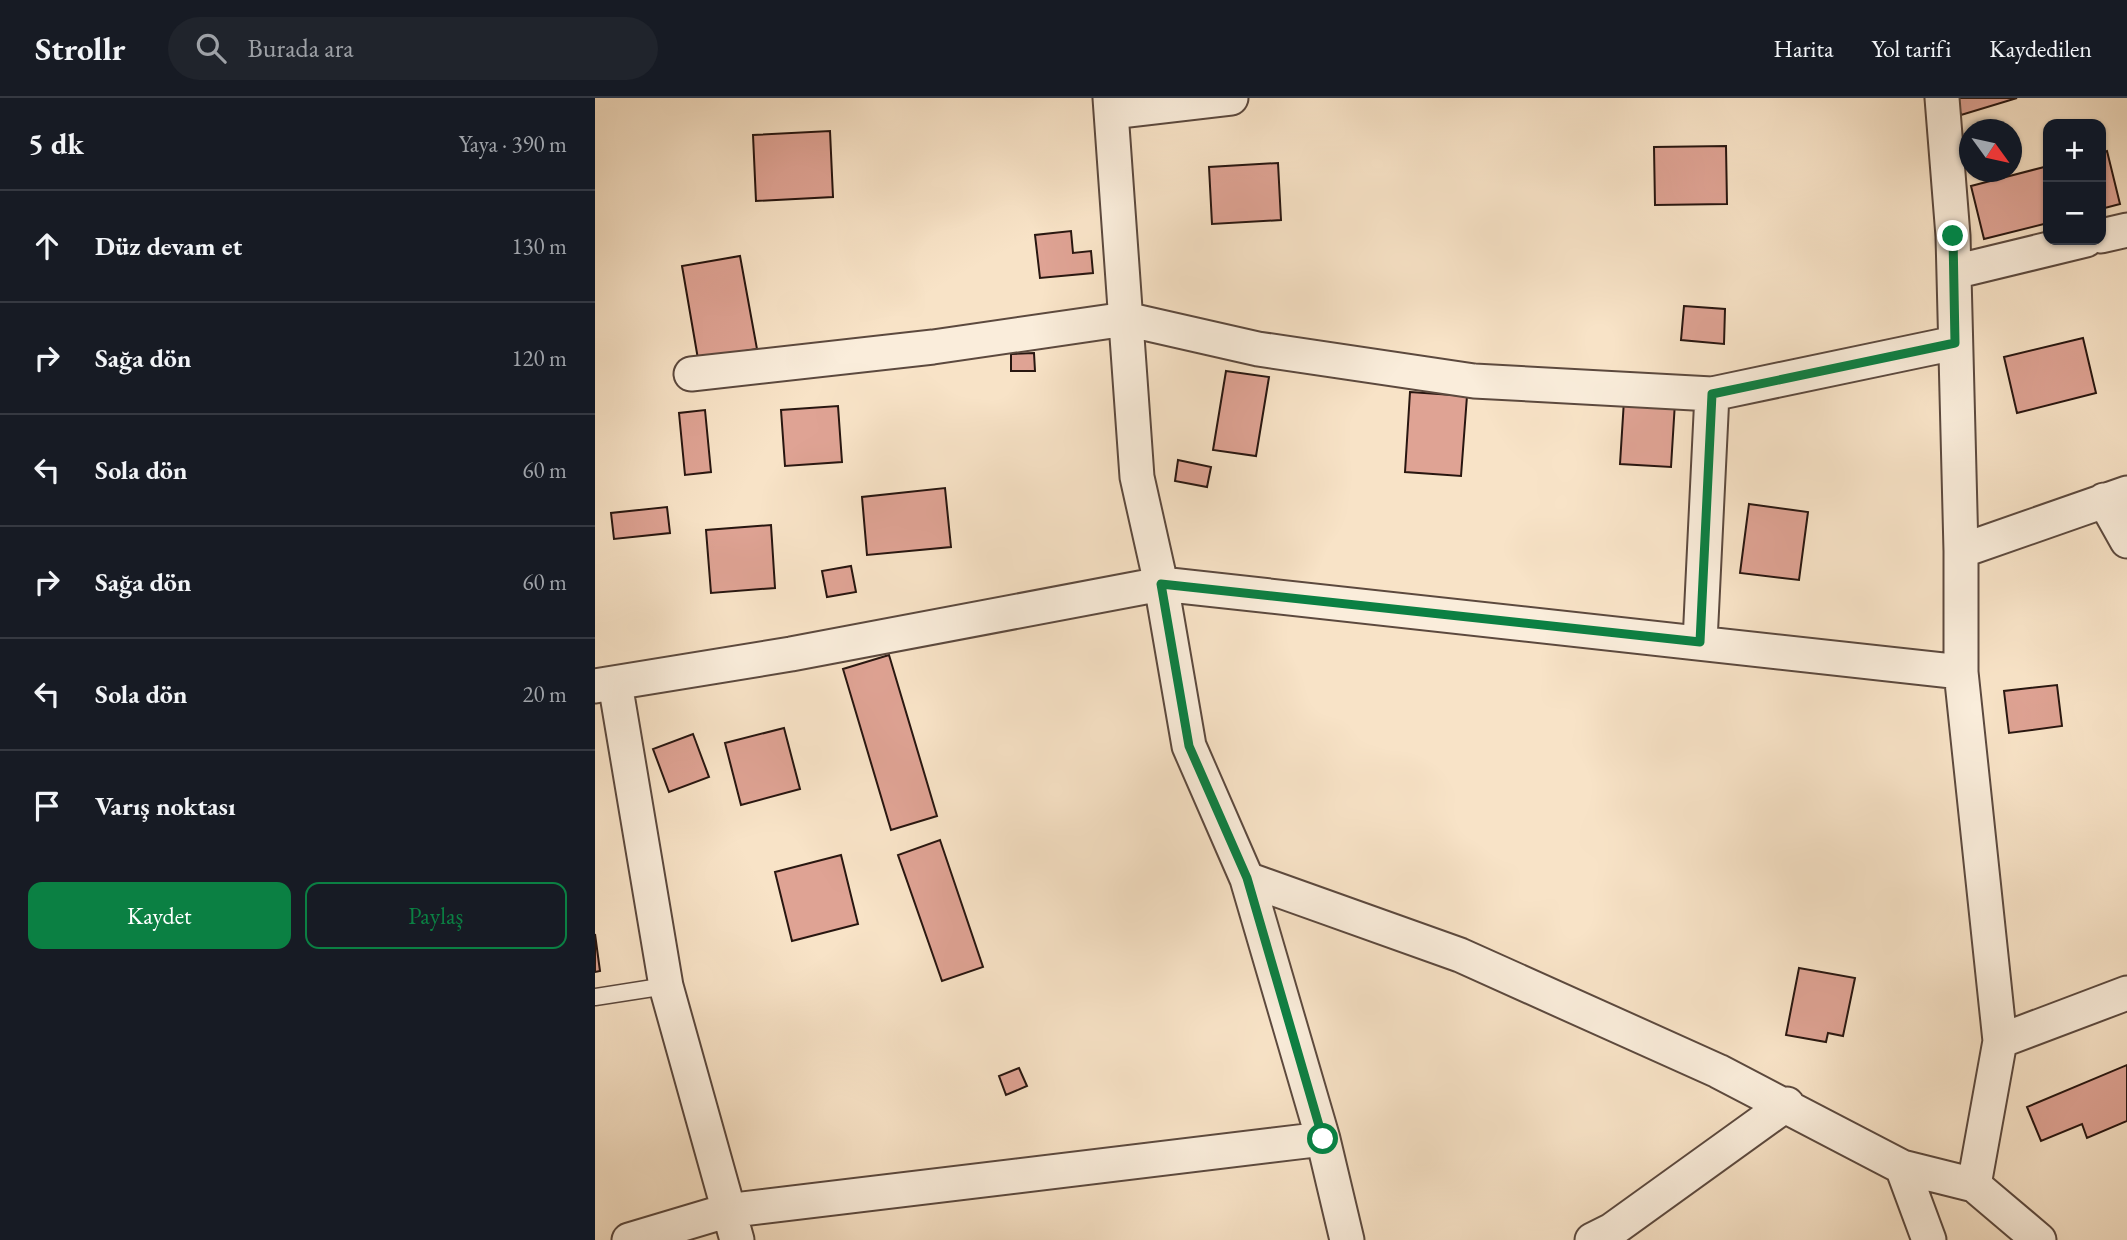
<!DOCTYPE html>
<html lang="tr">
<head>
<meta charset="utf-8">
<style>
	body { margin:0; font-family:"EB Garamond",serif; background:#20242c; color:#f1f3f6 }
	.controls { position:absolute; right:21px; top:21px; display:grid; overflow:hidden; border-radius:14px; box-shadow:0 2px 5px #0004 }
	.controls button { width:63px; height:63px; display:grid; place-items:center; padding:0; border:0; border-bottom:2px solid #363941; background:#171b24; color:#f1f3f6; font:35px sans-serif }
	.compass { position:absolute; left:1364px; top:21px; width:63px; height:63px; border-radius:50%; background:#171b24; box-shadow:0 2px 5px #0004; rotate:123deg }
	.stop { position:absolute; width:21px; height:21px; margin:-16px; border:5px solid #0b8043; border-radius:50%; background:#fff }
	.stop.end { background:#0b8043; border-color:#fff; box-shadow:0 2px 7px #0008 }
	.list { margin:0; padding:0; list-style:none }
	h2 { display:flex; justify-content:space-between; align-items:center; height:91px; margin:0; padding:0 28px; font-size:30px }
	h2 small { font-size:23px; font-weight:400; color:#9ea1a6 }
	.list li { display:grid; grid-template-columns:46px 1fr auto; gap:21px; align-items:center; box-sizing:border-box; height:112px; padding:0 28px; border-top:2px solid #363941 }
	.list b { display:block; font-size:26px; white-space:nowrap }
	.list em { font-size:23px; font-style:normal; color:#9ea1a6 }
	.actions { display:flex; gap:14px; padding:21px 28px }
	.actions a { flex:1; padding:16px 0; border:2px solid #0b8043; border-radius:14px; text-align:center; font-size:24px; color:#0b8043 }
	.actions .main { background:#0b8043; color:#fff }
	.icon { flex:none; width:38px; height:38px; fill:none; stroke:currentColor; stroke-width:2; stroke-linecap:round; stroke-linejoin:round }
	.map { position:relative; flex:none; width:1532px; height:1142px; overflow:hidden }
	header { display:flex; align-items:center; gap:42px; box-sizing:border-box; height:98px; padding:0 35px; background:#171b24; border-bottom:2px solid #363941 }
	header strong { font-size:33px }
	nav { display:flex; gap:38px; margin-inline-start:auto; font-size:24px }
	.search { width:490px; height:63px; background:#20242c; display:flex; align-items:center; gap:18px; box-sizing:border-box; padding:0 24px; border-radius:38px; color:#9ea1a6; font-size:26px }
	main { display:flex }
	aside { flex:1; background:#171b24 }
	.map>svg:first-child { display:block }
</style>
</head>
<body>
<header>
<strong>Strollr</strong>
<div class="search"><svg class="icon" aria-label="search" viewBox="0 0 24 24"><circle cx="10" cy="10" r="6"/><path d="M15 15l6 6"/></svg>Burada ara</div>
<nav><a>Harita</a><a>Yol tarifi</a><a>Kaydedilen</a></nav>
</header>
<main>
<aside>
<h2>5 dk<small>Yaya · 390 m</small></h2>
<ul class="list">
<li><svg class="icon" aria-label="ahead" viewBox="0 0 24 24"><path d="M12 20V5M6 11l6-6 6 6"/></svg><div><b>Düz devam et</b></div><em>130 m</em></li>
<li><svg class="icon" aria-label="right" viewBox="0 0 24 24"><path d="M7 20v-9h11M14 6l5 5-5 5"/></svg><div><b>Sağa dön</b></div><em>120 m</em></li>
<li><svg class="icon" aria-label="left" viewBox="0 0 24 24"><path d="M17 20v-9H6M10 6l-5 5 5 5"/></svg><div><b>Sola dön</b></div><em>60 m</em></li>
<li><svg class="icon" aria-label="right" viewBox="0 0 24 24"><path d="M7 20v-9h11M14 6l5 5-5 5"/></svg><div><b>Sağa dön</b></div><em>60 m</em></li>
<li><svg class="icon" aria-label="left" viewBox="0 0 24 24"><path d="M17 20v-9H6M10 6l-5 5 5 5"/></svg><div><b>Sola dön</b></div><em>20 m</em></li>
<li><svg class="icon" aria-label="arrive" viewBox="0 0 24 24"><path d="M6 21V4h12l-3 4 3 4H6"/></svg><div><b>Varış noktası</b></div></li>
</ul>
<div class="actions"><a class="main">Kaydet</a><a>Paylaş</a></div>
</aside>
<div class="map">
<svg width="1532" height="1142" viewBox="0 0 1532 1142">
	<rect width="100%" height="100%" fill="#f8e3c7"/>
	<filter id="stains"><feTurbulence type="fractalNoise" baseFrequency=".00286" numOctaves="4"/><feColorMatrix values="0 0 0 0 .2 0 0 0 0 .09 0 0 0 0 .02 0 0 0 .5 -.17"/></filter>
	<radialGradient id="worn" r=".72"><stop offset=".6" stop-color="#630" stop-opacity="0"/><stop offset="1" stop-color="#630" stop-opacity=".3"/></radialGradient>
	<!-- building -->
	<path fill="#dfa394" stroke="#281610" stroke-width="2" d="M1361 0H1422L1366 17Z
		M235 33 238 99 161 103 158 37Z
		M1131 48 1132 106 1060 107 1059 49Z
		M1512 53 1525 106 1506 111V55Z
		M683 65 686 122 617 126 614 69Z
		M1453 68V125L1389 141 1376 88Z
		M476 133 478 155 496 153 498 175 445 180 440 137Z
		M145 158 162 251 103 261 87 168Z
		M1089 208 1130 211 1129 246 1086 242Z
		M1488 240 1501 295 1422 315 1409 259Z
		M439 255 440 273H416V256Z
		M631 273 674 279 661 358 618 352Z
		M815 294 872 298 866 378 810 374Z
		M1029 302 1080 304 1076 369 1025 366Z
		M243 308 247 364 190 368 186 312Z
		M110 312 116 374 90 377 84 315Z
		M583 362 616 369 612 389 580 383Z
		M350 390 356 449 272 457 267 399Z
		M1154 406 1213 414 1204 482 1145 475Z
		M72 409 75 435 19 441 16 415Z
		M176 427 180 490 116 495 111 432Z
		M256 468 261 494 232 499 227 473Z
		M294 557 342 718 296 732 248 571Z
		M1462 587 1467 628 1414 635 1409 593Z
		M189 630 205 691 146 707 130 645Z
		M98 636 114 679 74 694 58 651Z
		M345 742 388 869 347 883 303 757Z
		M246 757 263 826 197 843 180 774Z
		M0 836 5 873 0 874Z
		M1204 870 1260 880 1248 938 1233 935 1231 944 1191 937Z
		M1532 967V1023L1492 1040 1487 1026 1446 1043 1432 1009Z
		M424 970 432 988 411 997 404 978Z"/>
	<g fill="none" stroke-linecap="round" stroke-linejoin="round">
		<defs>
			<path id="service" d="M0 899 71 888"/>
			<path id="minor" d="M515 0 542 379 566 486 594 648 652 781 728 1041 752 1142
				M1347 0 1358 138 1366 453
				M516 14 636 0
				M1506 138 1532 132
				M1359 174 1491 142
				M96 276 338 249 531 221 663 251 879 283 1117 296 1360 245
				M1509 402 1532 443
				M1105 544 1117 296
				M20 585 71 888 142 1142
				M0 588 196 556 566 486 1366 574
				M652 781 865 857 1123 973 1307 1069 1379 1087 1444 1142
				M1405 943 1532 895
				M1307 1069 1334 1142
				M1379 1087 1405 943 1366 574V453L1532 395
				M34 1142 131 1113 728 1041
				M997 1142 1017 1132 1192 1006"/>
		</defs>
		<!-- service casing -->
		<use href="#service" stroke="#5c493e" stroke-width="19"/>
		<!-- minor casing -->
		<use href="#minor" stroke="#5c493e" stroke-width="37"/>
		<!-- service -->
		<use href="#service" stroke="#faeddb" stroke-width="16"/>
		<!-- minor -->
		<use href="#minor" stroke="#faeddb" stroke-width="33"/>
	</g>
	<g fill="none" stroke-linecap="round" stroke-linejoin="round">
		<!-- route -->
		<path stroke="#0b8043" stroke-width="9" d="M728 1041 652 780 594 648 566 486 1105 544 1117 296 1360 245 1358 138"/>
	</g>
	<rect width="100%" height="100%" filter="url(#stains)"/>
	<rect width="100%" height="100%" fill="url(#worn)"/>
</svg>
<div class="controls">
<button>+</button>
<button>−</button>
</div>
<svg class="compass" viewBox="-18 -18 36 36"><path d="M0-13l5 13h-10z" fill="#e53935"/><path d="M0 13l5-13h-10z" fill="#9ea1a6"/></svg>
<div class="stop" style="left:728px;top:1041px"></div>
<div class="stop end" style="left:1358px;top:138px"></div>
</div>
</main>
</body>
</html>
